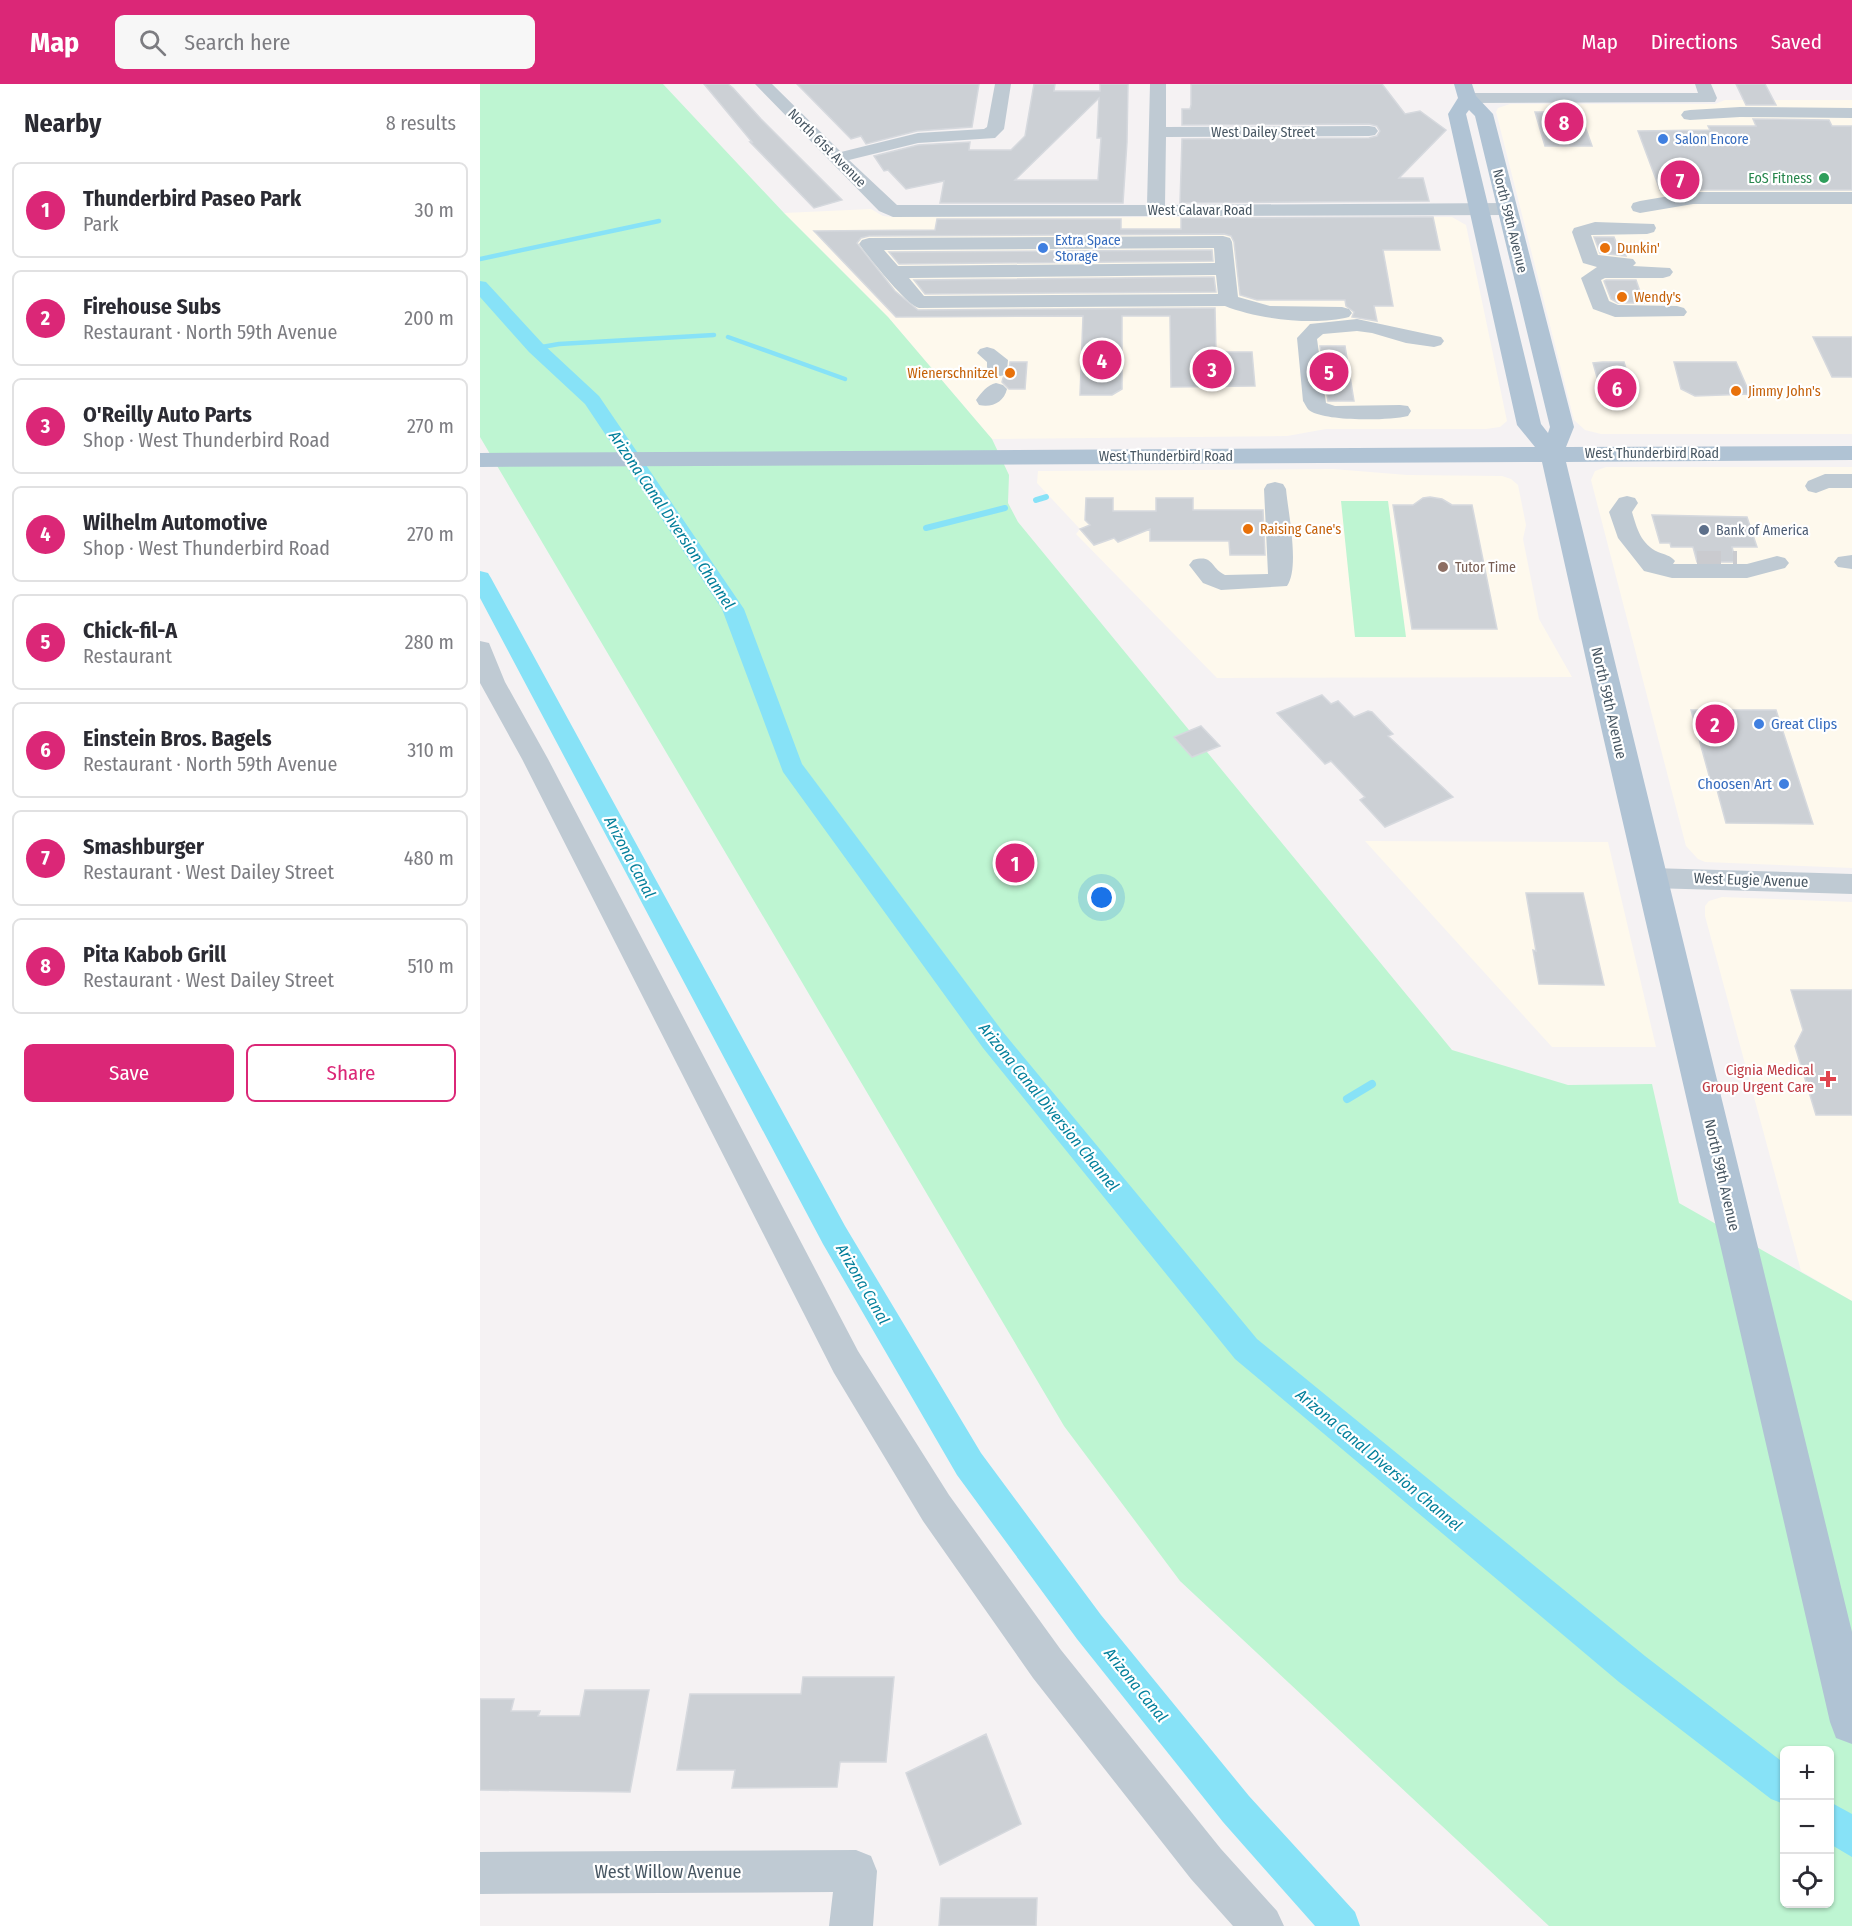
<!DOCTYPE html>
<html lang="en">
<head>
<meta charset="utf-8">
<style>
	body { margin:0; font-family:"Fira Sans Condensed",sans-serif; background:#f7f7f7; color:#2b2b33 }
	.controls { position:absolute; right:18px; bottom:18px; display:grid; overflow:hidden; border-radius:9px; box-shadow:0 2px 4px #0004 }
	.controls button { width:54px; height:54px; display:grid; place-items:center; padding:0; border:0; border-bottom:2px solid #e1e1e2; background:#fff; color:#2b2b33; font:30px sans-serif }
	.you { position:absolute; left:622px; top:814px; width:21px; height:21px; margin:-15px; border:4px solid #fff; border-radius:50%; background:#1a73e8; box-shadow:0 0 0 9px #1a73e833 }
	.badge { display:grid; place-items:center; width:39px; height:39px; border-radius:50%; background:#db2777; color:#fff; font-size:20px; font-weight:700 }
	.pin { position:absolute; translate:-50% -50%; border:3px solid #fff; box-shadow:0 2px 6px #0006 }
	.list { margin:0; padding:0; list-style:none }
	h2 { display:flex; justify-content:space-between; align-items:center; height:78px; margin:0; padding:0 24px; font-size:26px }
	h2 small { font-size:20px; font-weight:400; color:#7c7c81 }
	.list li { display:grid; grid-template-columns:39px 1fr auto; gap:18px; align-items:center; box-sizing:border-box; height:96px; margin:0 12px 12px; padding:0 12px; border:2px solid #e1e1e2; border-radius:9px }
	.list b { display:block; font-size:22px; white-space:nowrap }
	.list p { margin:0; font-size:20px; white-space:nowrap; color:#7c7c81 }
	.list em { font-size:20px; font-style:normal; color:#7c7c81 }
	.actions { display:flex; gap:12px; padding:18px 24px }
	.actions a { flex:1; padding:14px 0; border:2px solid #db2777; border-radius:9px; text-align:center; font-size:21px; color:#db2777 }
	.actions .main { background:#db2777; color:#fff }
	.icon { flex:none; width:33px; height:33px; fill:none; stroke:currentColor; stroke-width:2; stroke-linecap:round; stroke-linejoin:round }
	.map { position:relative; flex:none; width:1372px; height:1842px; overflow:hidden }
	header { display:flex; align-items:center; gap:36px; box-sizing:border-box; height:84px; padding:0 30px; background:#db2777; color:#fff }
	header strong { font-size:28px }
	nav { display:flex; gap:33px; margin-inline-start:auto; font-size:21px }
	.search { width:420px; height:54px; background:#f7f7f7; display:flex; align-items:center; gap:15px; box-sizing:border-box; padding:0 21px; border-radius:9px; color:#7c7c81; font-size:22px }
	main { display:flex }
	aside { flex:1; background:#fff }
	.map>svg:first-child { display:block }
</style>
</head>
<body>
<header>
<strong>Map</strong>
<div class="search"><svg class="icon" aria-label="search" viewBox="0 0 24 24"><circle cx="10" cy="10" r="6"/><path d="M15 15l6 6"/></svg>Search here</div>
<nav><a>Map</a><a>Directions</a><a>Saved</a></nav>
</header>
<main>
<aside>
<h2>Nearby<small>8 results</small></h2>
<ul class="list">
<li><span class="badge">1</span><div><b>Thunderbird Paseo Park</b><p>Park</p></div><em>30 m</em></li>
<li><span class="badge">2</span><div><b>Firehouse Subs</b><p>Restaurant · North 59th Avenue</p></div><em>200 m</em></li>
<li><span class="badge">3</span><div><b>O'Reilly Auto Parts</b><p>Shop · West Thunderbird Road</p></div><em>270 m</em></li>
<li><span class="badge">4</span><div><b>Wilhelm Automotive</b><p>Shop · West Thunderbird Road</p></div><em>270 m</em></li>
<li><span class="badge">5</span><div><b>Chick-fil-A</b><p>Restaurant</p></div><em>280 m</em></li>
<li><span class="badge">6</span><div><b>Einstein Bros. Bagels</b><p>Restaurant · North 59th Avenue</p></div><em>310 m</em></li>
<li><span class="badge">7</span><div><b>Smashburger</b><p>Restaurant · West Dailey Street</p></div><em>480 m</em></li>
<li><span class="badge">8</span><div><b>Pita Kabob Grill</b><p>Restaurant · West Dailey Street</p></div><em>510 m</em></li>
</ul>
<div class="actions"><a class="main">Save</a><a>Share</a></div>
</aside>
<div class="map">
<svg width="1372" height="1842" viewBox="0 0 1372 1842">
	<rect width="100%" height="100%" fill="#f5f2f3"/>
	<!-- commercial -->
	<path fill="#fef9ed" d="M1245 16H1372V350H1121L1105 346 1094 336 1016 28 1018 24 1030 20H1235Z
		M391 125 403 132 412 133H972L986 141 1027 337 1020 343 1006 345H846L807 352 512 355 408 233 304 129Z
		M1126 383H1372V784L1225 778 1218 775 1206 762 1111 396 1115 387Z
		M853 385 927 391 1022 392 1031 395 1038 401 1046 441 1043 455 1059 535 1092 593 737 594 596 450 600 445 557 399 558 387Z
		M885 757 1128 758 1176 963H1072Z
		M1242 813 1372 818V1217L1321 1187 1225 832V822L1229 817Z"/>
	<!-- green -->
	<path fill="#bef5d2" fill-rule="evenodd" d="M0 0H183L304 129 408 233 512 355 529 391 528 419 538 438 972 966 1088 1001 1172 1000 1199 1119 1372 1217V1842H1069L700 1497 584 1342 0 353ZM1304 1666H1350V1820H1304Z
		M861 417H908L926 553H875Z"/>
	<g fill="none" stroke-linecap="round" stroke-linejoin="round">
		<!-- stream-far2 -->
		<path stroke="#87e2f7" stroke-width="4.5" d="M0 175 179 137
			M248 253 365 295
			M56 264 79 260 234 251"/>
		<!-- stream-far1 -->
		<path stroke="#87e2f7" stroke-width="6" d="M556 416 566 413
			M446 444 525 424"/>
		<!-- stream -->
		<path stroke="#87e2f7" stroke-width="8" d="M867 1015 892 1000"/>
		<!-- canal -->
		<path fill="#87e2f7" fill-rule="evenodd" d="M0 197 6 198 63 260 119 312 264 525 322 680 523 948 777 1255 1165 1572 1304 1679V1720L1291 1715 1139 1598 755 1275 503 964 303 688 242 525 105 320 49 268 0 213Z
			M0 487 8 489 11 494 365 1142 501 1369 621 1531 769 1712 875 1828 880 1842H835L743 1738 597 1555 477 1391 343 1160 0 514Z
			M1350 1718 1372 1730V1773L1350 1760Z"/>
	</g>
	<!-- building -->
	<path fill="#ccd0d5" stroke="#d6d9de" stroke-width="1.5" fill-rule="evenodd" d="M224 0H248L253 4 281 35 362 116 334 124 270 58H272Z
		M317 0H499L492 43 437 47 386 60 381 52 371 55Z
		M554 0H575L574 7H620V0H648L647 58 643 119H460L464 97 426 105 408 86 404 87 394 72 438 61 490 58 489 66H531L545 52ZM619 14 617 54H621L618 96H535Z
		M711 0H902L925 30 940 27 966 46 919 94H943L949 117 700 119 702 55 889 54 897 52 900 47 897 42 889 40 702 41V25H710L711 21Z
		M1256 0H1285L1296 21H1266Z
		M1055 28H1100L1112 62H1065Z
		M1273 35 1349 36 1352 42H1372V106H1180L1158 47 1230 46 1228 42H1276Z
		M953 133 960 166H903L913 222H894L897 237 872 233 874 228 866 222 865 216H777L760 211 754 158 751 152 744 150 389 152 381 154 377 159 415 207 438 226 735 224 736 268H772L775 302 691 303 690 232H642V305L632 311H600L603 232 416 233 334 147 455 146 457 135H641V145H701V134Z
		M1114 153H1134L1138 163H1143L1146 172 1120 169Z
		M732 166 733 177 419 180 409 168Z
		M734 193 736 208 445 210 434 196Z
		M1126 196H1156L1164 219H1138L1131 215 1124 197Z
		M1333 253H1372V293H1352Z
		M840 262H865L874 317H848Z
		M530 278H547L545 305H529L522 298 523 294 529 287Z
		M1123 278H1144L1154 311H1122L1113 279Z
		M1194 278H1256L1270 310 1215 312 1201 305Z
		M950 413 962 415 972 421H992L1017 545H932L913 421H933L943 414Z
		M606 414H633V427H676V414H713V426H783L785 471H750L749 457H670V445L638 458 634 454 614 461 600 445 610 441 605 436Z
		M1172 431 1267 433 1277 463H1252L1256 478H1217L1213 463H1191L1190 459H1180Z
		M842 611 851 620 858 617 874 633 888 627 892 628 913 650 908 652 973 713 905 743 880 716 885 713 851 677 845 680 797 629Z
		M1211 626H1296L1333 740 1246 739 1236 702H1232Z
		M721 642 740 662 712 673 694 653Z
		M1046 809H1103L1124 901 1059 900 1053 866 1056 867Z
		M1311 906H1372V1031H1336L1315 962 1323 946Z
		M323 1593H414L406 1678H360L357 1703 252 1704 255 1686H197L210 1610H321Z
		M105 1606H169L150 1708 0 1706V1615H34L31 1627H60L58 1632H100Z
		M506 1650 541 1740 460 1781 426 1689Z
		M461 1814H557L556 1842H459Z"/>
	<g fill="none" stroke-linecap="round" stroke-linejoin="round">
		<!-- minor-tunnel -->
		<path stroke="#cacbcf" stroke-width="24" stroke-dasharray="24 12" stroke-linecap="butt" d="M1217 479H1257"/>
		<!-- minor -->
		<path fill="#bfcad3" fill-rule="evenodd" d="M275 0H292L361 68 438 49 504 45 507 43 515 0H531L524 45 515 54 438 59 369 76 417 121H667L670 0H686V43L889 42 895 43 898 47 895 51 889 52 686 53 685 121 1027 119 1034 121 1036 125 1034 129 1027 131 413 133 399 127Z
			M1215 0H1231L1237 14 1235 18 987 19 981 18 979 14 981 10 987 9H1218Z
			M1260 23 1372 24V34L1260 33 1210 36 1204 35 1201 31 1204 27 1210 26Z
			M1213 108H1372V120H1213L1160 129 1153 127 1151 123 1153 119 1160 117Z
			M1115 138 1174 140 1176 144 1174 148 1167 150 1111 151 1118 171 1153 175 1156 179 1153 182 1190 184 1193 188 1190 192 1183 194H1125L1121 196 1129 217 1138 221 1197 222 1204 224 1207 228 1204 232 1135 233 1113 225 1101 194 1117 183 1103 179 1092 148 1094 144Z
			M743 152 750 154 752 158 758 213 790 222 862 223 869 225 872 229 869 233C835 242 777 235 745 222L439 224C426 221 389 173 379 160L382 156 389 154ZM734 164 735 179 418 182 404 166ZM736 191 738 210 444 212 429 194Z
			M877 235 961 253 964 257 961 261 954 263 926 259 892 249 877 247 843 250 837 255 846 319 855 322 920 321 928 322 931 327 928 332C907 337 850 337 832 328 827 326 826 321 823 317L817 254 830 240Z
			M507 263 514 265 528 276 527 287 524 291 517 293 510 291 507 287V278L497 269 500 265Z
			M516 299 523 301 527 305C524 318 512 324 499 321L496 316C502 308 507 301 516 299Z
			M1345 390H1372V404H1349L1336 409 1328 407 1325 402 1328 397Z
			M795 398 803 400 806 405C808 428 820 484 807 502L741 506 723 499 709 481 713 476C734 470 730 484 745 491L788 490 784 405 787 400Z
			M1147 412 1155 414 1158 419 1152 428C1157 445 1161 460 1178 468 1185 471 1190 471 1195 477L1193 480H1267L1297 472 1305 474 1309 479 1305 484 1267 494H1192L1164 487 1138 454 1129 428 1139 414Z
			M1372 471V485L1358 483 1354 478 1358 473Z
			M0 557 9 559 25 598 68 675 378 1267 469 1411 581 1566 741 1765 797 1827 804 1842H753L711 1795 553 1594 443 1437 354 1289 42 675 0 599Z
			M1171 784 1372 790V810L1171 804 1161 801 1157 794 1161 787Z
			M376 1766 391 1772 397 1787 393 1842H349L353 1808 0 1810V1768Z"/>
		<!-- major -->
		<path fill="#b0c3d4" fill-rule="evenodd" d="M974 0H992L996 12 1013 30 1094 343 1086 363 1372 362V376L1086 378 1372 1548V1660L1356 1654 1350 1638 1123 652 1062 378 0 383V369L1055 363 1037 341 968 30 978 14ZM989 26 995 32 1070 343 1068 349 1061 340 986 30Z"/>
	</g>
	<!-- markers -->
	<g fill="#3f7fe0" stroke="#fff" stroke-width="2">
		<circle cx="1183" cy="55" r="6"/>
		<circle cx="563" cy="164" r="6"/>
		<circle cx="1279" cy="640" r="6"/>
		<circle cx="1304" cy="700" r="6"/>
	</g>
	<circle fill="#2e9e5b" stroke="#fff" stroke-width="2" cx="1344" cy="94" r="6"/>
	<g fill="#e8710a" stroke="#fff" stroke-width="2">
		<circle cx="1125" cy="164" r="6"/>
		<circle cx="1142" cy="213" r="6"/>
		<circle cx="530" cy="289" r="6"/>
		<circle cx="1256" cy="307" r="6"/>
		<circle cx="768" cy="445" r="6"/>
	</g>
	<circle fill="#5c6f8a" stroke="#fff" stroke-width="2" cx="1224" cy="446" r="6"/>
	<circle fill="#8d6e63" stroke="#fff" stroke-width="2" cx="963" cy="483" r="6"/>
	<path fill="#e0444e" stroke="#fff" stroke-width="2" d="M1345 986h6v6h6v6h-6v6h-6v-6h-6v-6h6z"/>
	<g text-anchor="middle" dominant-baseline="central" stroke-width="4.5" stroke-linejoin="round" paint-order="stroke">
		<!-- far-street labels -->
		<g font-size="14" fill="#485763" stroke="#fff">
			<text x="783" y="48">West Dailey Street</text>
			<text transform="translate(347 64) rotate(45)">North 61st Avenue</text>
			<text x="720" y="126">West Calavar Road</text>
			<text transform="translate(1030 137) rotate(76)">North 59th Avenue</text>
			<text x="1172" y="369">West Thunderbird Road</text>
			<text x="686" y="372">West Thunderbird Road</text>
		</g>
		<!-- far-shop labels -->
		<g font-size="14" fill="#366cbe" stroke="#fff" text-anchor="start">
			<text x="1195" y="55">Salon Encore</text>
			<text x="575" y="156">Extra Space<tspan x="575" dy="16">Storage</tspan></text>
		</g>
		<!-- far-leisure labels -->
		<g font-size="14" fill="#27864d" stroke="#fff" text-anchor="end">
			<text x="1332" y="94">EoS Fitness</text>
		</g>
		<!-- far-food labels -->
		<g font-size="14" fill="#c56008" stroke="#fff" text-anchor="start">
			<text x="1137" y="164">Dunkin'</text>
			<text x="1154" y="213">Wendy's</text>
			<text x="518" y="289" text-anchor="end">Wienerschnitzel</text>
			<text x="1268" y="307">Jimmy John's</text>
			<text x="780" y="445">Raising Cane's</text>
		</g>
		<!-- far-service labels -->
		<g font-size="14" fill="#4e5e75" stroke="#fff" text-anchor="start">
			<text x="1236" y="446">Bank of America</text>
		</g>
		<!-- far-education labels -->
		<g font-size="14" fill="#785e54" stroke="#fff" text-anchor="start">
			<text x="975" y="483">Tutor Time</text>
		</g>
		<!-- street labels -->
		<g font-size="15" fill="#485763" stroke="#fff">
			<text transform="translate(1129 619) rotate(77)">North 59th Avenue</text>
			<text transform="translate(1271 796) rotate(2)">West Eugie Avenue</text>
			<text transform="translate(1242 1091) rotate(77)">North 59th Avenue</text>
		</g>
		<!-- shop labels -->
		<g font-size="15" fill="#366cbe" stroke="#fff" text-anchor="start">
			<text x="1291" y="640">Great Clips</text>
			<text x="1292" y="700" text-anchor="end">Choosen Art</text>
		</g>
		<!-- health labels -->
		<g font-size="15" fill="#be3a42" stroke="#fff" text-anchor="end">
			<text x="1334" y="986">Cignia Medical<tspan x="1334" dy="17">Group Urgent Care</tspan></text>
		</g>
		<!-- water labels -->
		<g font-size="16" font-style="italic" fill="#037f9b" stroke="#fff">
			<text transform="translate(192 436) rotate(56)">Arizona Canal Diversion Channel</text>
			<text transform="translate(150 773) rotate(62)">Arizona Canal</text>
			<text transform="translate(569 1023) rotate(51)">Arizona Canal Diversion Channel</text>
			<text transform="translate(383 1200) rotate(60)">Arizona Canal</text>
			<text transform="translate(899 1376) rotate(40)">Arizona Canal Diversion Channel</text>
			<text transform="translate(656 1601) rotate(51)">Arizona Canal</text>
		</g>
		<!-- near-street labels -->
		<g font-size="18" fill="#485763" stroke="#fff">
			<text x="188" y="1788">West Willow Avenue</text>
		</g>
	</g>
</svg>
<div class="controls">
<button>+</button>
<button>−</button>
<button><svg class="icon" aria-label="locate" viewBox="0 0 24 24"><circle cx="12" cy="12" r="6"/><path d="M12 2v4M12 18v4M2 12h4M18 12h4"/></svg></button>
</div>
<div class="you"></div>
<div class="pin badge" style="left:535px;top:779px">1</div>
<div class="pin badge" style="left:1235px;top:640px">2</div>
<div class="pin badge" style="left:732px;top:285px">3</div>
<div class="pin badge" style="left:622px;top:276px">4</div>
<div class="pin badge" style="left:849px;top:288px">5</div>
<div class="pin badge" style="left:1137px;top:304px">6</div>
<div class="pin badge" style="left:1200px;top:96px">7</div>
<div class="pin badge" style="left:1084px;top:38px">8</div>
</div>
</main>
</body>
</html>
